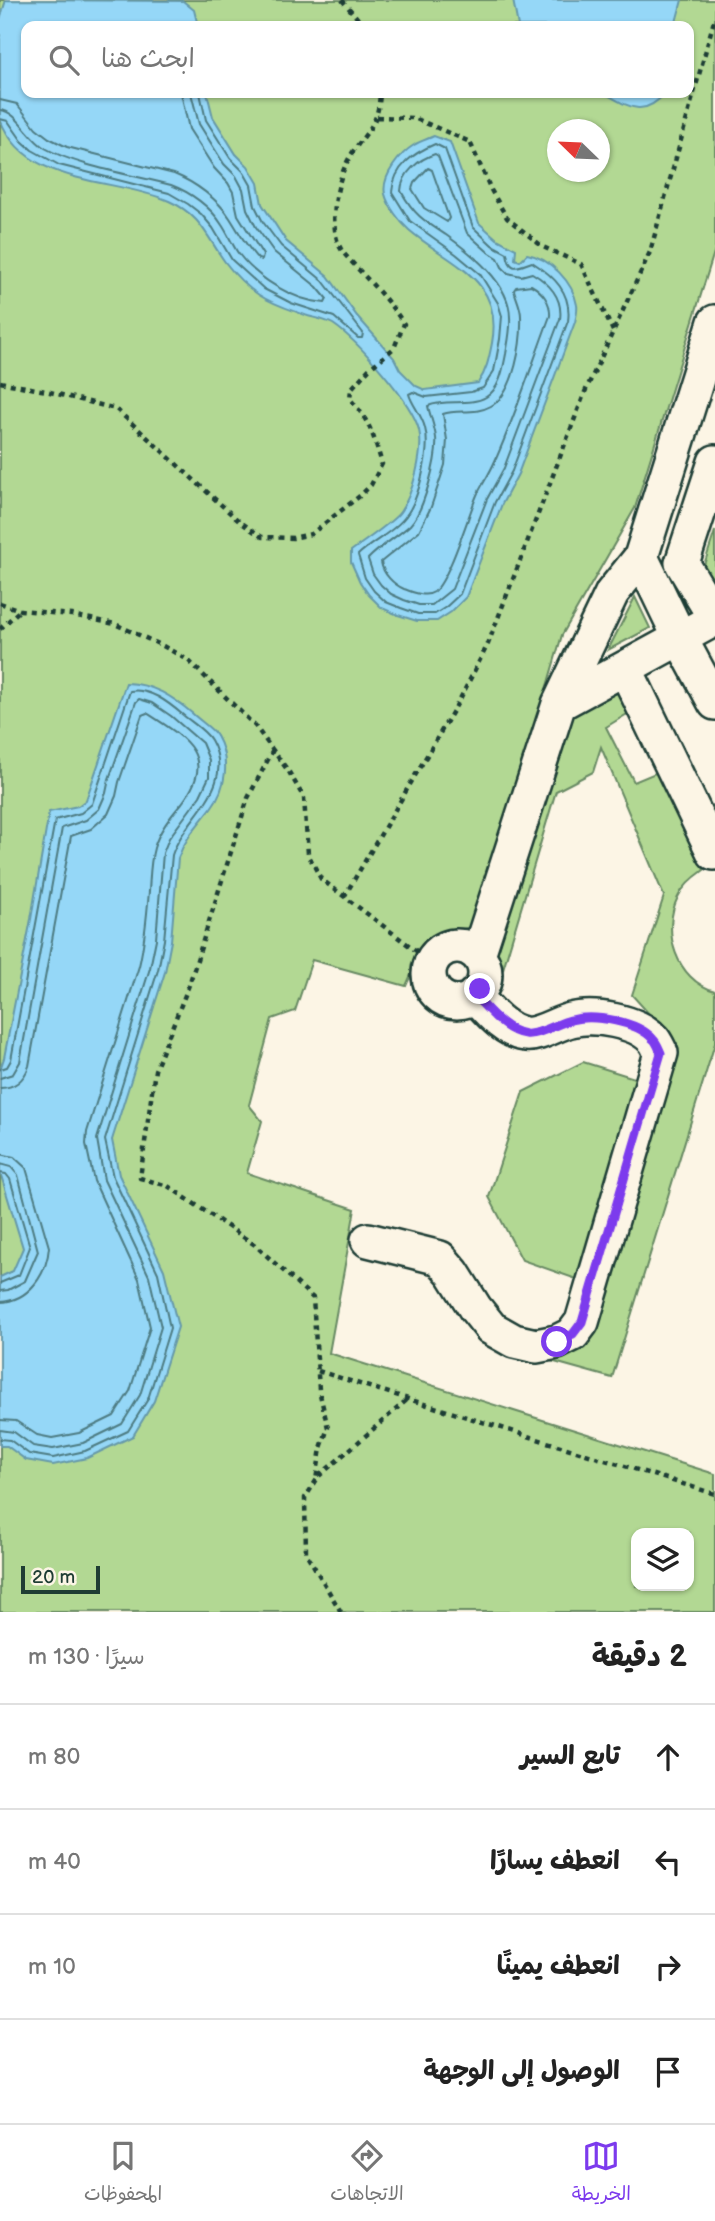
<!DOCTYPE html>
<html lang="ar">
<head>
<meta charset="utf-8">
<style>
	body { margin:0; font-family:"Balsamiq Sans","Playpen Sans Arabic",sans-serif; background:#f6f6f6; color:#222; direction:rtl }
	.controls { position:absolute; right:21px; bottom:21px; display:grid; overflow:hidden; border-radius:14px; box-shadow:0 2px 5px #0004 }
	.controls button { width:63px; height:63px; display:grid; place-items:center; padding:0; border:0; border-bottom:2px solid #e0e0e0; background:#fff; color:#222; font:35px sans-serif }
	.compass { position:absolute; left:547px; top:119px; width:63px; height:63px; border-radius:50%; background:#fff; box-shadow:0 2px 5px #0004; rotate:293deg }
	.scale { position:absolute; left:21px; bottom:18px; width:79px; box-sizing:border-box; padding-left:7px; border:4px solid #1f3d34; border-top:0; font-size:19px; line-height:24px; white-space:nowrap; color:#1f3d34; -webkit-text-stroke:5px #fcf5e5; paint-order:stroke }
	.stop { position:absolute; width:21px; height:21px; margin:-16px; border:5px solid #7c3aed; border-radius:50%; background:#fff }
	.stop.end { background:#7c3aed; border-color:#fff; box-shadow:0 2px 7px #0008 }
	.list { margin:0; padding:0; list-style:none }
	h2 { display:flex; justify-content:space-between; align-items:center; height:91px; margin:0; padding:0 28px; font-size:30px }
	h2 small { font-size:23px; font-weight:400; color:#767676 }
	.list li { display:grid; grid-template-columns:46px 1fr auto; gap:21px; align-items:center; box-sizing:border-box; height:105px; padding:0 28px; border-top:2px solid #e0e0e0 }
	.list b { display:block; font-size:26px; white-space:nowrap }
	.list em { font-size:23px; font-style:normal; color:#767676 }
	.icon { flex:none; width:38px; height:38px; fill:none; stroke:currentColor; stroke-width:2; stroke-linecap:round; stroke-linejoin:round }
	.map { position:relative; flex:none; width:715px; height:1612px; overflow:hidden; direction:ltr }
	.search { position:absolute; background:#fff; box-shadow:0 2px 5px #0004; left:21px; right:21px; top:21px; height:77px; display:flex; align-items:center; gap:18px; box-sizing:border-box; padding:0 24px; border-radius:14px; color:#767676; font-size:26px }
	.sheet { height:511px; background:#fff }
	nav { display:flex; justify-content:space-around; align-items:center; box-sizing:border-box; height:98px; border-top:2px solid #e0e0e0; background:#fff; font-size:19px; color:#767676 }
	nav a { display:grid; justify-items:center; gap:4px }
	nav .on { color:#7c3aed }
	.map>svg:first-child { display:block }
</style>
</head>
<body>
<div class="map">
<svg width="715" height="1612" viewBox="0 0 715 1612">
	<rect width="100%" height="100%" fill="#fcf5e5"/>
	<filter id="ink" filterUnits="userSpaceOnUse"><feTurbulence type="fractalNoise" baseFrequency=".0143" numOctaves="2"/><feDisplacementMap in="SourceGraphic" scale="14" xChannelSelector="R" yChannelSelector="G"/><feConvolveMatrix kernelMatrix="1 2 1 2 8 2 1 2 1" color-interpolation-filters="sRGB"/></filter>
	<g filter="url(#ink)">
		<!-- green -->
		<path fill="#b2d893" stroke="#688a64" stroke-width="2" fill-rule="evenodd" d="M0 0H715V249L635 508 562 635 477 925 426 940 406 986 312 960 295 1011 272 1019 249 1105 262 1121 247 1173 355 1209 329 1353 715 1474V1612H0ZM26 26H689V93H26ZM558 130H600V172H558ZM636 1533H689V1586H636Z
			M715 531V586L703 568Z
			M635 597 650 628 608 650Z
			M620 682 632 711 606 727 634 782 660 771 704 870C694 877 683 886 678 897 661 931 676 980 715 991V1043L612 1378 551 1361 556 1350 660 1026 632 995 664 896 601 747 593 772 556 791 503 969 493 967 572 709Z
			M583 1062 644 1081 582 1281 522 1260 489 1197 523 1092Z"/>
		<!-- water -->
		<path fill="#95d7f7" stroke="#6699a9" stroke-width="2" d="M6 0 183 1 194 10 198 26H26V93H207L213 117 236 154 248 166 258 183 262 204 286 241 328 276 357 316 394 358 400 370 416 386 425 390 478 383C487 370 489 358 492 343 504 277 448 264 409 230 400 222 388 206 385 194 381 176 401 153 414 145 420 141 428 139 434 136L450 142 479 223 497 239 516 249 515 259 520 261 527 254C550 258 573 282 577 305 578 310 576 317 575 322L518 474 502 504 466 597 451 612 437 621H417L398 615 382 608 369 595 360 582 351 562V551C362 543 394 521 400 512 413 494 424 451 419 430 412 402 358 341 333 324 326 320 316 318 308 316 292 310 274 305 259 295 247 287 234 274 225 262 207 237 201 215 169 201 114 177 25 187 0 119V19Z
			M513 0H682L675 26H518Z
			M604 93H665C643 119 628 106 604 93Z
			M126 683C153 684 172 696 193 714 200 721 212 728 217 736 230 759 227 787 211 808 199 824 185 838 178 858L171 941 165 972 112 1140 119 1175 164 1270 178 1327 154 1401 133 1436 87 1458 53 1465 26 1460 7 1446H0V1277L13 1271 23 1248 0 1172V1070L4 1058 31 919 49 812 78 806 86 800Z"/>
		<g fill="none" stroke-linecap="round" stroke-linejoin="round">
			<!-- shore -->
			<path stroke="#4e7b82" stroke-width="2" d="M0 100 17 104 36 128 49 138 67 147 174 174C194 182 218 199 230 218 239 232 246 246 258 259L262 260 263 255 238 215 233 192 228 183 214 168 189 129 181 93
				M0 110C17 111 28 138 45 148 76 166 134 175 171 185 190 192 211 207 222 225 228 234 232 244 238 253 257 278 293 301 325 303L327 299 317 287 274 252 256 227 247 209 243 189 236 176 224 164 199 124 191 93
				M0 119 8 121 22 141 32 150 59 165 169 193 188 204 201 214 213 228 232 260 264 289 291 303 334 317 358 338H362L363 333 323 281 281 246 263 222 255 206 251 185 243 171 230 158 206 120 200 93
				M435 144 445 149 473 227 492 245 507 253C510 274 519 266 532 262 554 276 572 293 568 321L512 471 495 502 460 594 446 607 435 614H418L401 608 386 602 374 591 365 578 358 555C371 542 394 532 405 517 419 500 431 449 425 428 422 415 412 405 409 394L413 392 426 397 471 392 483 388 494 371 500 339 502 316 498 303 480 274 456 254 410 221 392 192C394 166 414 153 435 144Z
				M435 154 438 156 467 233 487 251 498 258 502 267 508 273 521 276 532 273C549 283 563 298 560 319L504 468 487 499 452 589 432 605H419L404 600 391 594 381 585 373 574 368 559C380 546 397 537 410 525 424 511 438 457 436 438 435 427 430 416 428 406 446 398 469 407 486 397 500 389 503 369 506 354 508 342 511 330 510 317 510 283 471 253 446 235 424 221 414 215 401 191 402 173 419 159 435 154Z
				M428 168 432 170 449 218 447 222 424 208 412 189 414 183Z
				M531 285C542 291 551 302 550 316 532 364 516 414 495 461 490 473 483 483 477 495 468 516 449 580 434 592 425 598 413 592 404 589 393 584 383 574 381 562L419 531 431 507 445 465 447 440 443 414C458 409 475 415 491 406 515 393 522 341 521 316 521 307 516 298 514 290L516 287Z
				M0 1069 7 1067 11 1060 55 820 81 813 92 804 130 691C149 687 169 703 183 715 191 722 205 730 211 740 238 787 185 816 172 855L164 940 158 970 105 1140 113 1177 158 1273 170 1328 148 1399 128 1431 85 1451 53 1458 29 1454 10 1440 0 1439
				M0 1078 13 1074 20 1062 62 828 86 820 99 809 106 793 109 779 136 702 139 699 152 703 171 716 202 743 209 760V777L200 796 169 838 163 853 156 939 150 968 97 1139 104 1180 149 1276 161 1327 140 1395 122 1424 83 1443 53 1449 33 1446 14 1432 0 1430
				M0 1088C15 1088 24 1080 29 1066L71 836 91 829 108 814 116 796 119 782 142 715 147 713C186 738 218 757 182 803 170 817 159 831 154 848 150 862 150 877 149 891 147 916 145 941 139 966L87 1132 86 1144 94 1181 139 1279 150 1327 130 1391 114 1416 79 1433 52 1438 37 1435 16 1421 0 1420
				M0 1154 14 1157 26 1168 49 1247C47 1274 29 1301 0 1302
				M0 1164 11 1167 18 1175 38 1251 25 1281 8 1290 0 1291
				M0 1173 6 1174 10 1179 30 1247 19 1275 0 1283"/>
			<defs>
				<path id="minor" d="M715 462 682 563 715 618
					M641 557 680 638 715 703
					M625 668 714 853
					M559 704 715 619
					M429 974a28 28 0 1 1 56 0a28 28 0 1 1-56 0Z
					M478 955 559 704 612 593 641 557 715 322
					M368 1240 440 1258 453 1273 475 1308 491 1328 514 1341 536 1346 557 1342 573 1334 582 1322 661 1053C659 1049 656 1042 653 1039 637 1021 593 1014 571 1020 557 1023 539 1036 525 1034 504 1031 488 1010 474 995"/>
			</defs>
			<!-- minor casing -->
			<use href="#minor" stroke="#1f3d34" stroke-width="38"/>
			<!-- path -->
			<path stroke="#1f3d34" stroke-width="4.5" stroke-dasharray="5 5" stroke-linecap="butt" d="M342 0 364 26
				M377 117 414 118 470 142 491 190 507 218 543 247 581 264 613 331
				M0 382 46 391 116 409 239 521 262 537 293 538 311 534 361 495 371 485 382 464C374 437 370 421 350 399L351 389 369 369 394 348 404 324C391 304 375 287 359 270 353 263 345 256 341 249 327 225 337 177 351 155 367 129 378 127 380 93
				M0 603 20 610 72 615 115 624 163 646 188 660 255 726 289 772 304 798 308 854 321 879 431 962
				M0 629 20 610
				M273 750 248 798 189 985 155 1070 140 1178 168 1186 255 1245 313 1298 319 1390 328 1428 321 1448 316 1480
				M344 897 460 699 488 644 585 392 650 252 715 17
				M318 1371 715 1494
				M341 1612 306 1553 305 1498 319 1476 408 1399"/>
			<!-- minor -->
			<use href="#minor" stroke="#fcf5e5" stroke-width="33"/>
		</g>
	</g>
	<g fill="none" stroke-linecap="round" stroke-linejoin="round" filter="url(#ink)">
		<!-- route -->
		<path stroke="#7c3aed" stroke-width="9" d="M480 989 474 995C488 1009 504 1031 525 1034 539 1036 557 1023 571 1020 593 1014 637 1021 653 1039 657 1042 659 1049 661 1053L582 1322 573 1334 557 1342"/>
	</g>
</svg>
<div class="controls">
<button><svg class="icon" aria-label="layers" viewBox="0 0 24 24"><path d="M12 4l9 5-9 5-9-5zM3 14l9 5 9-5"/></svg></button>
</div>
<svg class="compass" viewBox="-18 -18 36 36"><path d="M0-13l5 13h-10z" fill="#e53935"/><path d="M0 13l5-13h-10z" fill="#767676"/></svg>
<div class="scale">20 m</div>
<div class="stop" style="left:557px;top:1342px"></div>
<div class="stop end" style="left:480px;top:989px"></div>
<div class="search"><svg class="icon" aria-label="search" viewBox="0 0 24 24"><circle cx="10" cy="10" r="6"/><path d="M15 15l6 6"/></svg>ابحث هنا</div>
</div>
<section class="sheet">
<h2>2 دقيقة<small>سيرًا · 130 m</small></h2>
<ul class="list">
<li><svg class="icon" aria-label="ahead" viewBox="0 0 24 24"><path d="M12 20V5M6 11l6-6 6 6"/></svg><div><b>تابع السير</b></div><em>80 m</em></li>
<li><svg class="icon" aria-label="left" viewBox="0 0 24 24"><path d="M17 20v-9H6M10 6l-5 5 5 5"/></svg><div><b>انعطف يسارًا</b></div><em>40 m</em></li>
<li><svg class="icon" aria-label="right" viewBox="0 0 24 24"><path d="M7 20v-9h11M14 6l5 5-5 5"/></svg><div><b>انعطف يمينًا</b></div><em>10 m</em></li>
<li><svg class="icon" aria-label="arrive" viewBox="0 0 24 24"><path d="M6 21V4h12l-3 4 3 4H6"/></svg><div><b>الوصول إلى الوجهة</b></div></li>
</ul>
</section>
<nav>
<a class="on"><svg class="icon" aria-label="map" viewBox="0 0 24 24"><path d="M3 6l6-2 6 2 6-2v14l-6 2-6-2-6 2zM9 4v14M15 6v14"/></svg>الخريطة</a>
<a><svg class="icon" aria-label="directions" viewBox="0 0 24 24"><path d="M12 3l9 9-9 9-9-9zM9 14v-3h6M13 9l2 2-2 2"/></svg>الاتجاهات</a>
<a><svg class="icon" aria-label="saved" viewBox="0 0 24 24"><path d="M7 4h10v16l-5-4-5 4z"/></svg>المحفوظات</a>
</nav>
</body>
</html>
